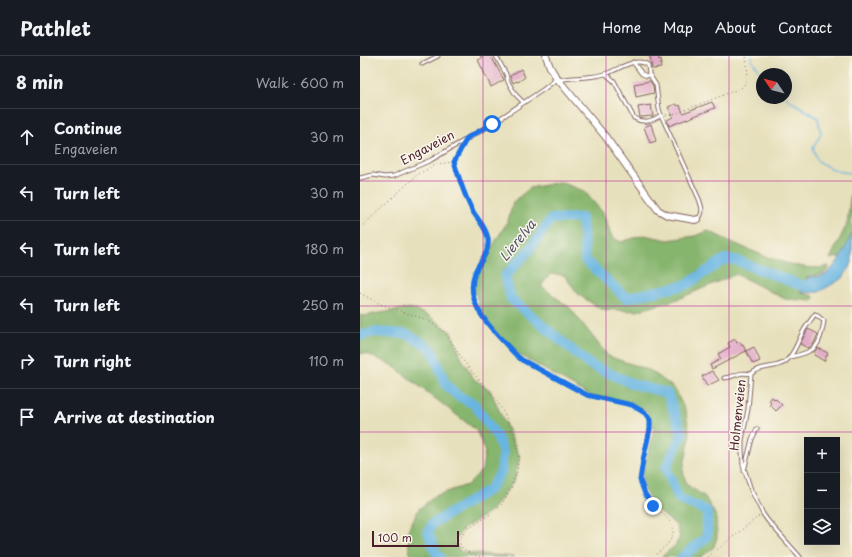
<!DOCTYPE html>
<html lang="en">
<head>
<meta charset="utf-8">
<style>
	body { margin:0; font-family:"Playpen Sans",sans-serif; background:#242831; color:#f1f3f6 }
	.controls { position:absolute; right:12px; bottom:12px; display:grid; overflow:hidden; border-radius:0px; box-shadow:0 4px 16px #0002 }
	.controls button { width:36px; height:36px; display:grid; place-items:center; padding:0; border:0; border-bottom:1px solid #363941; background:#171b24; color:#f1f3f6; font:20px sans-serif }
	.compass { position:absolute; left:396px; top:12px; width:36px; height:36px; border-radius:50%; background:#171b24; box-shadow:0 4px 16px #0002; rotate:305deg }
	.scale { position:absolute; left:12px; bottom:10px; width:87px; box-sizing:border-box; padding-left:4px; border:2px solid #4a1f2b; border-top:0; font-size:11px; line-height:14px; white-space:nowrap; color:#4a1f2b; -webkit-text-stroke:3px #fbf7ec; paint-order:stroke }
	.stop { position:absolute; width:12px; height:12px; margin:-9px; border:3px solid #1a73e8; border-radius:50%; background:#fff }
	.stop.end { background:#1a73e8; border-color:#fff; box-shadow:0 1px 4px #0008 }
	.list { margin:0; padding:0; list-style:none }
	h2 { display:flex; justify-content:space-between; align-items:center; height:52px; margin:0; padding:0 16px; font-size:17px }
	h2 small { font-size:13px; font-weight:400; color:#9ea1a6 }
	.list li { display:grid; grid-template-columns:26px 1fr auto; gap:12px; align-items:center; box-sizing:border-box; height:56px; padding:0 16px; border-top:1px solid #363941 }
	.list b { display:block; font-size:15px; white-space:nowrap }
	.list p { margin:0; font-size:13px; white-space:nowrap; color:#9ea1a6 }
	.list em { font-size:13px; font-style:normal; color:#9ea1a6 }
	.icon { flex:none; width:22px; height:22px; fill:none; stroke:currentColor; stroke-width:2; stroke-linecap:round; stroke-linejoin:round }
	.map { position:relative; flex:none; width:492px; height:501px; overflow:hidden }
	header { display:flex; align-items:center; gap:24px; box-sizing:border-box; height:56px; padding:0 20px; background:#171b24; border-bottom:1px solid #363941 }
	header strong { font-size:19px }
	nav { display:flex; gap:22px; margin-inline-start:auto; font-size:14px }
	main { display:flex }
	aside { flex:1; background:#171b24 }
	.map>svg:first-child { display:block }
</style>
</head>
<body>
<header>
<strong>Pathlet</strong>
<nav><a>Home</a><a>Map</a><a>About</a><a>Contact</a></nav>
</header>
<main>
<aside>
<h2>8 min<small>Walk · 600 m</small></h2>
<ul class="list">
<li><svg class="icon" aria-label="ahead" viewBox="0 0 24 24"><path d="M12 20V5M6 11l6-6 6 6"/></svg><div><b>Continue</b><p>Engaveien</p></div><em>30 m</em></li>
<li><svg class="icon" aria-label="left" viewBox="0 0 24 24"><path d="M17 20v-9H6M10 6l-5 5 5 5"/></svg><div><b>Turn left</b></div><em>30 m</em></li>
<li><svg class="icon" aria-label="left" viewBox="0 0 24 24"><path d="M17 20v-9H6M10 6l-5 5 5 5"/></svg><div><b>Turn left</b></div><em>180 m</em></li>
<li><svg class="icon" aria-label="left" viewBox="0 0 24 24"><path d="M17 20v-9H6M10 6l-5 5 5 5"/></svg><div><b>Turn left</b></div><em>250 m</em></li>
<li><svg class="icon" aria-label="right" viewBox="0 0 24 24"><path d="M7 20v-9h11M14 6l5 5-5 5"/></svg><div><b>Turn right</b></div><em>110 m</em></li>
<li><svg class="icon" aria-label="arrive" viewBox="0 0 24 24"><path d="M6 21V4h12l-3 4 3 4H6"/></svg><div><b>Arrive at destination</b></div></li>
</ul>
</aside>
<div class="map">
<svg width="492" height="501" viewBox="0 0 492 501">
	<rect width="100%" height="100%" fill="#fbf7ec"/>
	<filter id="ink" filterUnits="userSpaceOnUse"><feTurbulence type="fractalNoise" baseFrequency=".025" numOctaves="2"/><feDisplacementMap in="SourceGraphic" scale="8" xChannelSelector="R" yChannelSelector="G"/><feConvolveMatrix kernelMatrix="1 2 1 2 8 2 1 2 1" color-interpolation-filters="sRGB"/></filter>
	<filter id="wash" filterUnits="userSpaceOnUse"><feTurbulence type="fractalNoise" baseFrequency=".012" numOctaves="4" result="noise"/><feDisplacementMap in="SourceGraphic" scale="16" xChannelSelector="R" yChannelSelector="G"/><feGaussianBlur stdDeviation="0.9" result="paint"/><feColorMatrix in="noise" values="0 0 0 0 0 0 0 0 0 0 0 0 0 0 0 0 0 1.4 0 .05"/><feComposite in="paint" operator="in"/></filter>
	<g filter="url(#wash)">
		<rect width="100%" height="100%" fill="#e7e0bc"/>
		<!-- forest -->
		<path fill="#86b56d" stroke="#686a4c" d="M200 126 224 135 243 157 252 181 261 186 284 179 308 184 335 180 348 175C376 188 439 220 469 210L468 214 462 218 447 221 441 237 454 240 453 245 425 243 376 218 318 243 277 255 241 253 219 239 204 219 190 218 181 230 210 252 248 300 291 315 314 332 326 356 330 381 323 414 326 428 345 441 356 460 357 481 354 491 341 501H301L315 490 320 481 316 469 297 454 284 434 282 415 290 392 294 372 287 356 270 346 231 340 156 297 129 268 120 252 114 233 119 212 148 165 153 146 170 132Z
			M492 127V198L470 203 487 168Z
			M50 252 69 260 91 276 103 305 114 323 130 334 160 401 154 425 130 456 103 473 94 486 101 496 155 501H53L49 495 48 474 59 453 75 440 107 429 122 414 125 395 116 374 32 309 5 297 0 298V259L3 260Z"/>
		<!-- water -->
		<path fill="#67b5e1" stroke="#586a86" d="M492 177V207L483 222 459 236 442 237 448 221C453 221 459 221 464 219 476 213 488 189 492 177Z"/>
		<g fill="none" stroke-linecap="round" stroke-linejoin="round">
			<!-- stream -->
			<path stroke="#67b5e1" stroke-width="1.5" d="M392 0V4L402 19
				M426 41 432 46 458 62 461 78 453 92 457 104C470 113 476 116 492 117"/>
			<!-- river -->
			<path stroke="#67b5e1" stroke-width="10" d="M0 280 14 276 47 278 64 288 72 294 86 329 98 340 114 348 137 381 143 397 141 416 130 433 72 468 68 476 76 497 80 501
				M322 501 347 481V455L319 443 306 412 322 378 307 337 273 328 229 308 151 243 145 220 170 193 191 163 222 162 225 204 266 242 326 229 365 203 375 204 440 229 459 230"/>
		</g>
		<g id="blocks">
			<!-- building -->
			<path fill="#e2acc8" d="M120 0H131L144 24 131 31 118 4 122 2Z
				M290 0H298L299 4 301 3 302 8H300L301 12 292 13Z
				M161 13 165 21 158 26 157 25 153 27 150 20Z
				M290 25 293 30 294 37 276 41 274 28Z
				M352 46 355 52 309 70 307 64 313 61 308 51 316 48 318 50 320 49 323 57Z
				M291 49 293 60 280 61 278 51Z
				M291 68 296 85 290 87 284 71Z
				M448 273 458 278 453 289 448 292 440 288Z
				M375 283 377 287 380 286 382 290 383 289 386 295 352 313 350 309 361 303 358 298 370 291 368 287Z
				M394 291 400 305 393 308 386 295Z
				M458 292 468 297 464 305 454 299 455 296H454Z
				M352 315 359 324 347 330 342 320Z
				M412 341 415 344 416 343 422 349 416 355 410 349 411 347 409 345Z"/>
		</g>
	</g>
	<g filter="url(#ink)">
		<use href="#blocks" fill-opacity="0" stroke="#81635e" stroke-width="1"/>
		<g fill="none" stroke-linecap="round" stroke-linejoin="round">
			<defs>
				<path id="lane" d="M136 0 146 18 148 26 156 39 163 46
					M273 6 282 18 287 20 289 18
					M62 8 78 0
					M199 24C215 20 233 23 248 17 259 13 277 0 288 9L289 18 296 29 299 53 301 59C292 65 284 68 274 62L254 25 246 18
					M301 59 339 143C342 151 344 157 338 163
					M0 122 13 119 25 121 34 120 71 104 132 68 184 33 193 26 196 21
					M430 301C456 296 460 291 464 265L455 258C451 264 447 269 444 274 438 284 435 298 425 306 415 313 400 309 391 318L388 353 382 384V395L383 409 391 434 403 458 408 465 440 501
					M364 322C376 321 377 315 391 318
					M384 415 392 383 397 373"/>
				<path id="street" d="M186 0 190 11 196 21 245 80 298 154 307 159 335 164 338 163"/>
			</defs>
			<!-- lane casing -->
			<use href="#lane" stroke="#81635e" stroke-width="5"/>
			<!-- street casing -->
			<use href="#street" stroke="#81635e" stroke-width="8"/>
			<!-- path -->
			<path stroke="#81635e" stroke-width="1" stroke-dasharray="1 3" stroke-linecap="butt" d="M306 59 315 58 381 32C391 24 387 12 386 0
				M102 91 94 106 108 146 128 181 127 194 115 217 112 230 115 247 123 263 155 298 162 304 227 339 272 349 281 353 288 359 291 368 290 373C289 390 279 407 281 424 285 462 343 463 293 501
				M0 172 57 119 77 108 93 106
				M0 237 20 248 67 264 82 274 91 285 104 306 137 345 145 359 153 377 159 400 157 416 151 432 142 448 135 455 105 475 99 484C101 496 112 499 123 501
				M348 501 399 460"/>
			<!-- lane -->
			<use href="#lane" stroke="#fff" stroke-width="3"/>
			<!-- street -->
			<use href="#street" stroke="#fff" stroke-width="6"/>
		</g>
	</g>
	<g fill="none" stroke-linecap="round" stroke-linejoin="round" filter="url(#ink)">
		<!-- route -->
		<path stroke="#1a73e8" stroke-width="5" d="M132 68 107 82 94 106C99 122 104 139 112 154 117 163 127 172 128 183 130 196 120 205 115 216 105 243 124 265 141 283 148 290 154 298 162 304L227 339 272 349 285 357 290 364V373L283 404 280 424 285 438 293 450"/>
	</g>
	<!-- grid -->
	<path fill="none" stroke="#b5179e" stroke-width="1" stroke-opacity="0.55" d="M123 0V501M246 0V501M369 0V501M0 125H492M0 250H492M0 376H492"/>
	<g text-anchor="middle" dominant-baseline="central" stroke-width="3" stroke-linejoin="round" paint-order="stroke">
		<!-- street labels -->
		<g font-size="12" fill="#4a1f2b" stroke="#fbf7ec">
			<text transform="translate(67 91) rotate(-28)">Engaveien</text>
			<text transform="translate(377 359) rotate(-84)">Holmenveien</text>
		</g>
		<!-- water labels -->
		<g font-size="13" font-style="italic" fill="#54546b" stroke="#fbf7ec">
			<text transform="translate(157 184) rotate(-51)">Lierelva</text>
		</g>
	</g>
</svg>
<div class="controls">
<button>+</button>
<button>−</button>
<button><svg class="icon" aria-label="layers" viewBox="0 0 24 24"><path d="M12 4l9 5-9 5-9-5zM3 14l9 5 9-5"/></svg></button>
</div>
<svg class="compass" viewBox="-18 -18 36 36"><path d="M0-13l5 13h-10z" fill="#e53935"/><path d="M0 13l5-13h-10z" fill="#9ea1a6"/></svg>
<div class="scale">100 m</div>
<div class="stop" style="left:132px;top:68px"></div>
<div class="stop end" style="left:293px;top:450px"></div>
</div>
</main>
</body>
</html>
